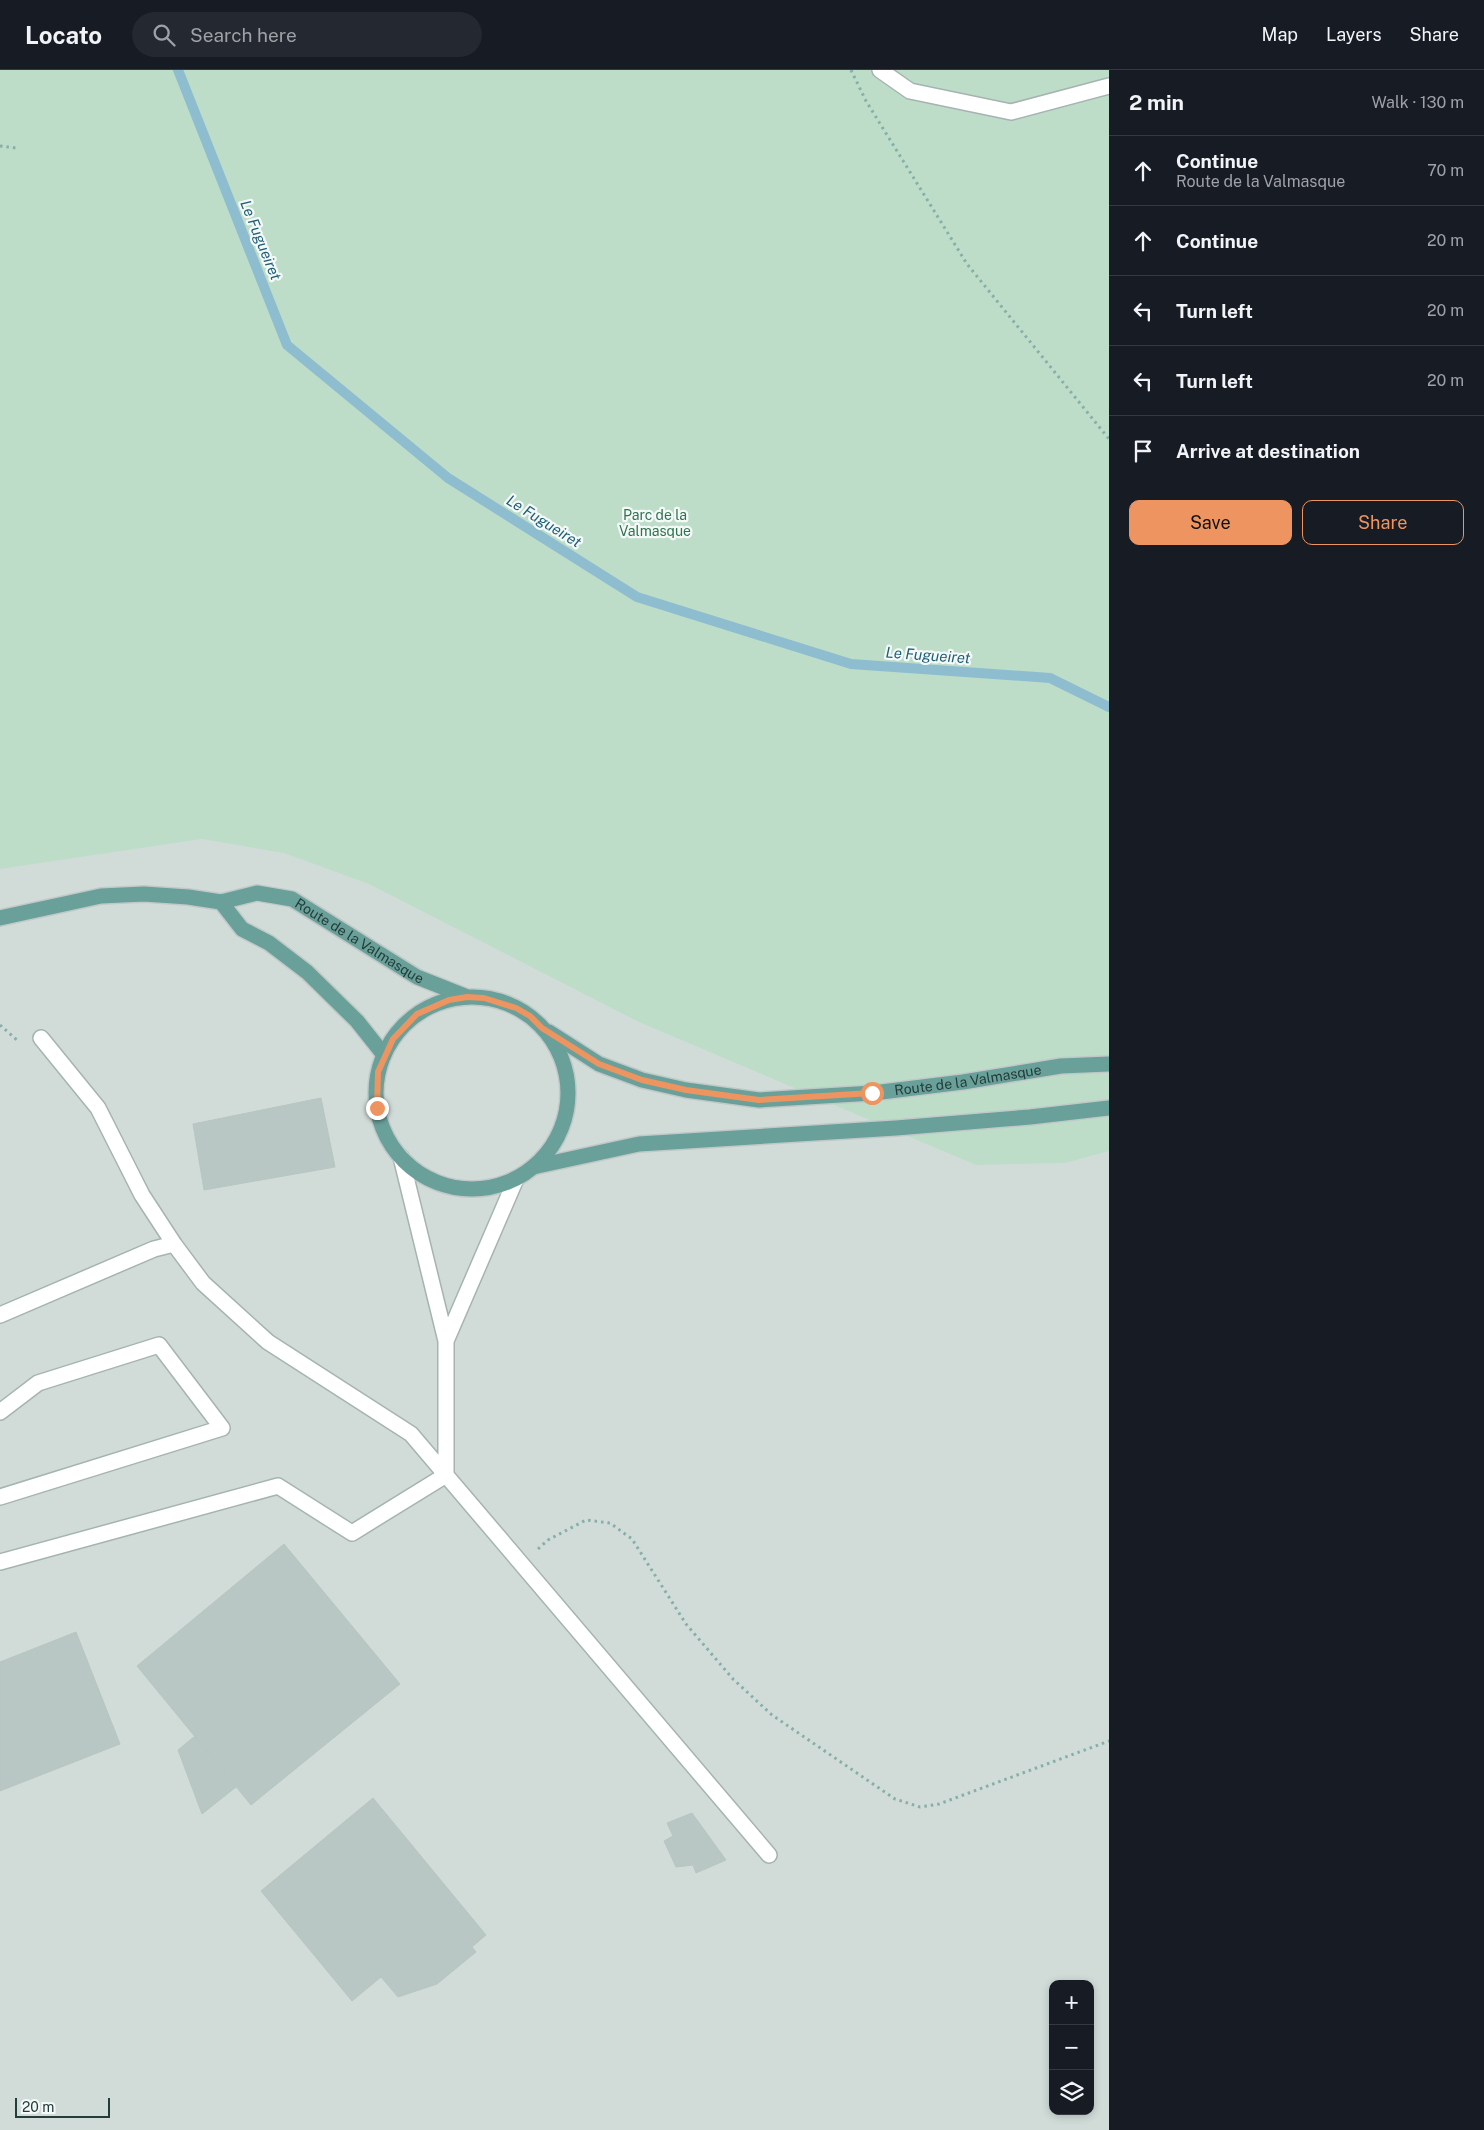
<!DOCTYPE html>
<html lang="en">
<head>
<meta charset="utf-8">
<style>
	body { margin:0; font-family:"Public Sans",sans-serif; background:#242831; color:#f1f3f6 }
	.controls { position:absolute; right:15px; bottom:15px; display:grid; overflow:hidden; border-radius:10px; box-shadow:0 2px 8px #0003 }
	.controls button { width:45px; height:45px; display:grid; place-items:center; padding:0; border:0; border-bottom:1px solid #363941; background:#171b24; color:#f1f3f6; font:25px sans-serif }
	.scale { position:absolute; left:15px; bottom:12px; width:95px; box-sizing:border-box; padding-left:5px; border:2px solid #233d39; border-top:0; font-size:14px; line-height:18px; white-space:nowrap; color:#233d39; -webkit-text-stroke:4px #f4f9f7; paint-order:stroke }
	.stop { position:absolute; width:15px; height:15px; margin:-11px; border:4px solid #ed9460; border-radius:50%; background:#fff }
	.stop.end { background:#ed9460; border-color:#fff; box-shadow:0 1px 5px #0008 }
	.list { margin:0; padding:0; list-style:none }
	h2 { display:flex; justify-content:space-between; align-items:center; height:65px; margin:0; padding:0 20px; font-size:21px }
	h2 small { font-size:16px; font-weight:400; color:#9ea1a6 }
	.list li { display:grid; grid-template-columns:32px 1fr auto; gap:15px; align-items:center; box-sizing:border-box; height:70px; padding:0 20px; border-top:1px solid #363941 }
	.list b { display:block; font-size:19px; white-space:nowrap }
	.list p { margin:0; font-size:16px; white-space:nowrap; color:#9ea1a6 }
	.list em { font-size:16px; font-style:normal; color:#9ea1a6 }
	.actions { display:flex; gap:10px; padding:15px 20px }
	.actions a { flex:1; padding:11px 0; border:1px solid #ed9460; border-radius:10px; text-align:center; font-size:18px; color:#ed9460 }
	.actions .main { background:#ed9460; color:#111 }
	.icon { flex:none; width:28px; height:28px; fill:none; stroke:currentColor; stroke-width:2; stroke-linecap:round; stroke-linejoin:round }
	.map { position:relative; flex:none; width:1109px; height:2060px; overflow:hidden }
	header { display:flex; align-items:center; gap:30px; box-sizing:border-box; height:70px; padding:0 25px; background:#171b24; border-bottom:1px solid #363941 }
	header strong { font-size:24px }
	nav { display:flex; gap:28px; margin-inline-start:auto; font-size:18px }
	.search { width:350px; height:45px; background:#242831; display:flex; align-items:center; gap:12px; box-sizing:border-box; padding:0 18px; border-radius:28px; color:#9ea1a6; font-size:19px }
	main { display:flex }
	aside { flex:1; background:#171b24 }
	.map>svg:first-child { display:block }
</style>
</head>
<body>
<header>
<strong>Locato</strong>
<div class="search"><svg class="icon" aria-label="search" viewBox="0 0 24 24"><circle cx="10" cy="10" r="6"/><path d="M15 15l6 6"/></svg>Search here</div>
<nav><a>Map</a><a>Layers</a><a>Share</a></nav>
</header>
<main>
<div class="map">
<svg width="1109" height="2060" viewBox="0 0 1109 2060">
	<rect width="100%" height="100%" fill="#e3ece9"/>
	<!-- built -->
	<path fill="#d1dcd9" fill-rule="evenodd" d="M0 0H1109V2060H0ZM1053 1914H1090V2041H1053Z"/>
	<!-- green -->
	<path fill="#bdddc9" d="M0 0H1109V1081L1065 1093 976 1095 639 952 369 814 284 783 202 769 0 799Z"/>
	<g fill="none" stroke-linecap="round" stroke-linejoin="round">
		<!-- stream -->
		<path stroke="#8dbdcf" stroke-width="10" d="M178 0 287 275 448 408 637 527 851 594 1050 608 1109 637"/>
	</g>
	<!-- building -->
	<path fill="#b8c7c3" stroke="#b6c6c1" d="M321 1028 335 1097 204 1120 193 1054Z
		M284 1474 400 1614 251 1735 137 1596Z
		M76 1562 120 1674 0 1721V1592Z
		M195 1666 236 1717 202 1744 178 1680Z
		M373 1728 486 1865 472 1877 476 1882 437 1914 398 1927 381 1907 352 1931 261 1821Z
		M692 1743 726 1790 696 1803 693 1795 676 1797 664 1771 673 1766 667 1753Z"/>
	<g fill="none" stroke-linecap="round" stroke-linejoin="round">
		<defs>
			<path id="lane" d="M0 1342 38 1313 159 1275 222 1358 0 1427
				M0 1492 278 1416 352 1463 446 1405"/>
			<path id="street" d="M880 0 910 21 1011 42 1109 16
				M41 968 98 1038 142 1125 174 1174 203 1213 268 1272 411 1364 769 1785
				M401 1087 446 1271V1405
				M0 1245 154 1179 174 1174
				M446 1271 516 1109"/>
			<g id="primary">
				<path d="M221 832 242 859 269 873 307 902 357 951 384 985"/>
				<path id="s1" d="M0 848 101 826 144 824 188 827 221 832 257 823 292 829 417 907 465 926"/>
				<circle cx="472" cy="1023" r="96"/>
				<path id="s2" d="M549 962 599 994 642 1010 686 1020 759 1030 873 1023 963 1012 1061 996 1109 994"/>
				<path d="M533 1097 639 1074 896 1058 1030 1047 1109 1038"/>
			</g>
		</defs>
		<!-- lane casing -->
		<use href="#lane" stroke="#a6b4b1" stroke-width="18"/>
		<!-- street casing -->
		<use href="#street" stroke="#a6b4b1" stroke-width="18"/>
		<!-- primary casing -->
		<use href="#primary" stroke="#c1c9c8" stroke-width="18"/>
		<!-- path -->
		<path stroke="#85afa7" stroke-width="3" stroke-dasharray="2.5 4" stroke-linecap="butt" d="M851 0 866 31 967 194 1109 369
			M0 76 16 78
			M0 955 17 970
			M538 1479 548 1470 586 1450 610 1453 632 1469 686 1554 733 1609 772 1645 895 1729 920 1737 939 1734 1109 1671"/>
		<!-- lane -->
		<use href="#lane" stroke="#fff" stroke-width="15"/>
		<!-- street -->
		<use href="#street" stroke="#fff" stroke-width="15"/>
		<!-- primary -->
		<use href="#primary" stroke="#69a099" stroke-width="15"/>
	</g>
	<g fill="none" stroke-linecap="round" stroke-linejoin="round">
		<!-- route -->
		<path stroke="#ed9460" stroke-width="6" d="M377 1038 378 1002 393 969 417 944 449 930 467 927 484 928 516 938 530 946 542 958 599 994 642 1010 686 1020 759 1030 872 1023"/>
	</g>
	<g text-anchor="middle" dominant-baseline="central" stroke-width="4.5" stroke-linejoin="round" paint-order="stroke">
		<!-- park labels -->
		<g font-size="14" fill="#2f7351" stroke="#f4f9f7">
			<text x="655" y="445">Parc de la<tspan x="655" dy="16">Valmasque</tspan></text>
		</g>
		<!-- street labels -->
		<g font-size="14" fill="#233d39" stroke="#f4f9f7">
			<text stroke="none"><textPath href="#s1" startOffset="376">Route de la Valmasque</textPath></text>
			<text stroke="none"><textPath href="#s2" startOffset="434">Route de la Valmasque</textPath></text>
		</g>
		<!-- water labels -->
		<g font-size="15" font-style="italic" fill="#1f5e78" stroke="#f4f9f7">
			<text transform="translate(261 170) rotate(68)">Le Fugueiret</text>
			<text transform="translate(544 451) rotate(32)">Le Fugueiret</text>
			<text transform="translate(928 585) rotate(4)">Le Fugueiret</text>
		</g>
	</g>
</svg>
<div class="controls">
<button>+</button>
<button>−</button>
<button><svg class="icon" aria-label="layers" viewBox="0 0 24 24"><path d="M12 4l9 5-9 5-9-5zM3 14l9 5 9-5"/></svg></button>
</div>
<div class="scale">20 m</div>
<div class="stop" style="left:872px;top:1023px"></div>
<div class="stop end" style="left:377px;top:1038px"></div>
</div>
<aside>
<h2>2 min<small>Walk · 130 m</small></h2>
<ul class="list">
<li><svg class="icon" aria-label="ahead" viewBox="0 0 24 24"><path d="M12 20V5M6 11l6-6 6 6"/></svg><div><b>Continue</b><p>Route de la Valmasque</p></div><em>70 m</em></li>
<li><svg class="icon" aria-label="ahead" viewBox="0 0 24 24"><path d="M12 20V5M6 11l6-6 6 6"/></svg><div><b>Continue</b></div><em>20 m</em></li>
<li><svg class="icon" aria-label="left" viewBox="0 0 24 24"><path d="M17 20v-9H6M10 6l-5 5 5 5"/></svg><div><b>Turn left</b></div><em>20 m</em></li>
<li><svg class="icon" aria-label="left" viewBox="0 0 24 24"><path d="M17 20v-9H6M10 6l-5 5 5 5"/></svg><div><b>Turn left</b></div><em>20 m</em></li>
<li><svg class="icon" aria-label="arrive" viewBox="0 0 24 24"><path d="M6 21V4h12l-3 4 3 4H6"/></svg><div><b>Arrive at destination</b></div></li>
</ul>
<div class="actions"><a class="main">Save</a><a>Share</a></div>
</aside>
</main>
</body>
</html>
